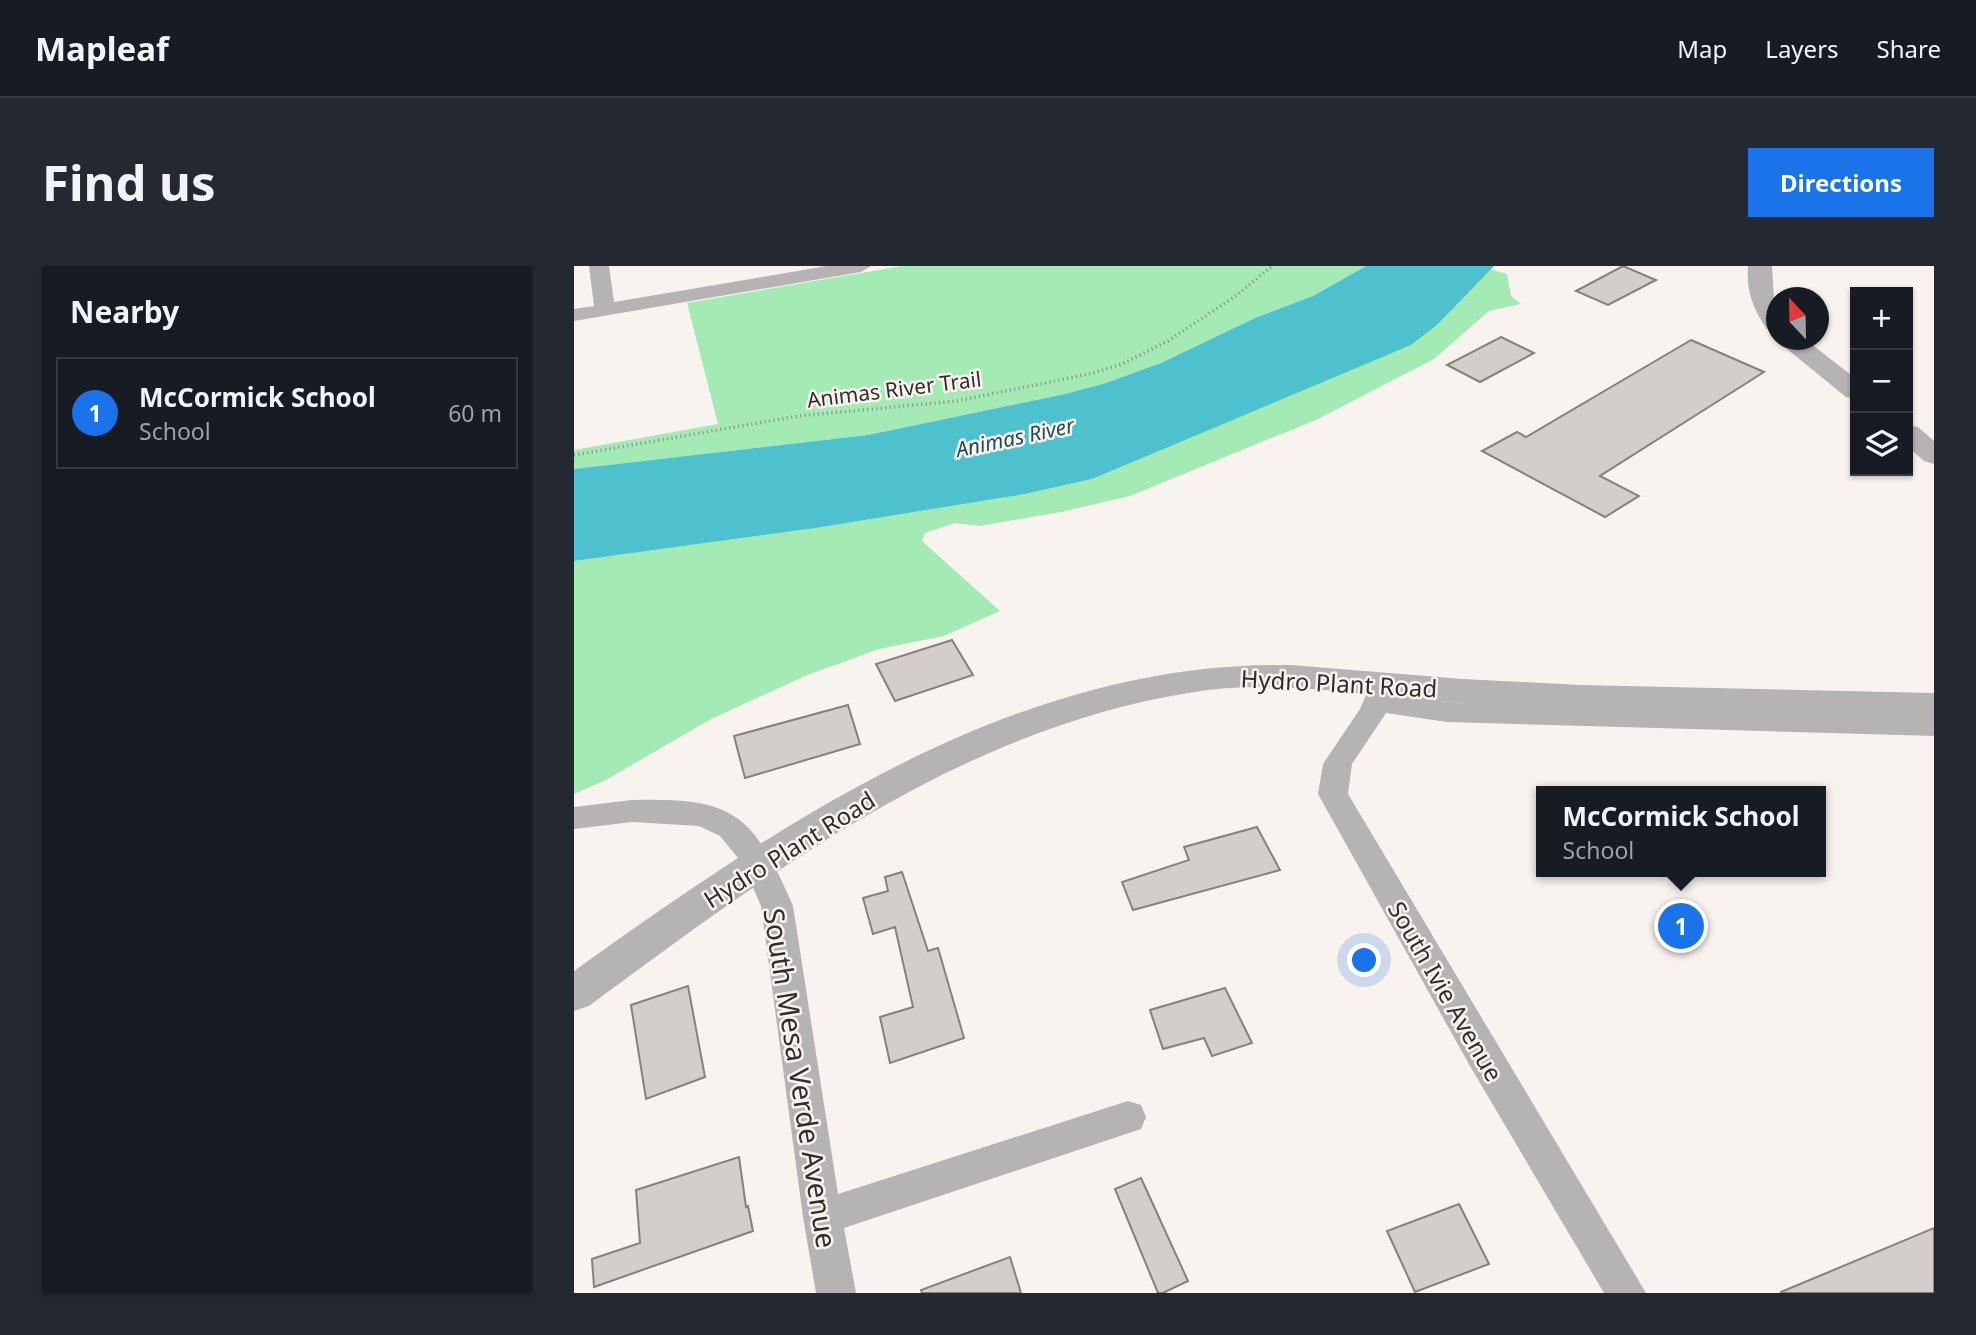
<!DOCTYPE html>
<html lang="en">
<head>
<meta charset="utf-8">
<style>
	body { margin:0; font-family:"Noto Sans",sans-serif; background:#242831; color:#f1f3f6 }
	.controls { position:absolute; right:21px; top:21px; display:grid; overflow:hidden; border-radius:0px; box-shadow:0 2px 5px #0004 }
	.controls button { width:63px; height:63px; display:grid; place-items:center; padding:0; border:0; border-bottom:2px solid #363941; background:#171b24; color:#f1f3f6; font:35px sans-serif }
	.compass { position:absolute; left:1192px; top:21px; width:63px; height:63px; border-radius:50%; background:#171b24; box-shadow:0 2px 5px #0004; rotate:338deg }
	.you { position:absolute; left:791px; top:695px; width:24px; height:24px; margin:-18px; border:5px solid #fff; border-radius:50%; background:#1a73e8; box-shadow:0 0 0 10px #1a73e833 }
	.badge { display:grid; place-items:center; width:46px; height:46px; border-radius:50%; background:#1a73e8; color:#fff; font-size:23px; font-weight:700 }
	.pin { position:absolute; translate:-50% -50%; border:4px solid #fff; box-shadow:0 2px 7px #0006 }
	.popup { position:absolute; left:962px; top:520px; width:290px; height:91px; box-sizing:border-box; display:grid; place-content:center; border-radius:0px; background:#171b24; filter:drop-shadow(0 2px 5px #0005); font-size:23px; white-space:nowrap; color:#9ea1a6 }
	.popup b { font-size:26px; color:#f1f3f6 }
	.popup::after { content:''; position:absolute; left:50%; top:100%; margin-left:-14px; border:14px solid transparent; border-top-color:#171b24 }
	.list { margin:0; padding:0; list-style:none }
	h2 { display:flex; justify-content:space-between; align-items:center; height:91px; margin:0; padding:0 28px; font-size:30px }
	h2 small { font-size:23px; font-weight:400; color:#9ea1a6 }
	.list li { display:grid; grid-template-columns:46px 1fr auto; gap:21px; align-items:center; box-sizing:border-box; height:112px; margin:0 14px 14px; padding:0 14px; border:2px solid #363941; border-radius:0px }
	.list b { display:block; font-size:26px; white-space:nowrap }
	.list p { margin:0; font-size:23px; white-space:nowrap; color:#9ea1a6 }
	.list em { font-size:23px; font-style:normal; color:#9ea1a6 }
	.icon { flex:none; width:38px; height:38px; fill:none; stroke:currentColor; stroke-width:2; stroke-linecap:round; stroke-linejoin:round }
	.map { position:relative; flex:none; width:1360px; height:1027px; overflow:hidden; border-radius:0px }
	header { display:flex; align-items:center; gap:42px; box-sizing:border-box; height:98px; padding:0 35px; background:#171b24; border-bottom:2px solid #363941 }
	header strong { font-size:33px }
	nav { display:flex; gap:38px; margin-inline-start:auto; font-size:24px }
	.intro { display:flex; align-items:center; justify-content:space-between; box-sizing:border-box; height:168px; padding:0 42px }
	h1 { margin:0; font-size:49px }
	.button { padding:18px 32px; border-radius:0px; background:#1a73e8; color:#fff; font-size:24px; font-weight:700 }
	main { display:flex; gap:42px; padding:0 42px }
	aside { flex:1; background:#171b24; border-radius:0px; box-shadow:0 2px 5px #0004 }
	.map>svg:first-child { display:block }
</style>
</head>
<body>
<header>
<strong>Mapleaf</strong>
<nav><a>Map</a><a>Layers</a><a>Share</a></nav>
</header>
<div class="intro"><h1>Find us</h1><a class="button">Directions</a></div>
<main>
<aside>
<h2>Nearby<small></small></h2>
<ul class="list">
<li><span class="badge">1</span><div><b>McCormick School</b><p>School</p></div><em>60 m</em></li>
</ul>
</aside>
<div class="map">
<svg width="1360" height="1027" viewBox="0 0 1360 1027">
	<rect width="100%" height="100%" fill="#f9f3ef"/>
	<!-- green -->
	<path fill="#a3eab4" d="M328 0H792L739 30 681 52 587 97 532 117 491 128 294 169 0 203V184L144 158 113 37Z
		M916 3 933 8 937 30 947 38 915 45 860 93 744 153 556 230 487 246 405 260 381 257 351 267 348 275 426 345 370 370 305 383 231 410 137 453 32 514 0 528V295L242 262 451 228 518 213 724 125 864 58Z"/>
	<!-- water -->
	<path fill="#4ec1ce" d="M792 0H920L864 58 837 79 518 213 451 228 242 262 0 295V203L294 169 491 128 532 117 587 97 681 52 739 30Z"/>
	<!-- building -->
	<path fill="#d4ceca" stroke="#86817d" stroke-width="2" d="M1049 0 1082 14 1034 39 1002 25Z
		M927 71 960 87 906 116 873 99Z
		M1117 74 1190 106 1026 210 1065 230 1031 251 908 185 943 166 952 171Z
		M378 374 399 409 321 435 302 398Z
		M274 439 286 478 171 512 160 470Z
		M683 561 706 604 559 644 548 616 615 594 610 581Z
		M328 606 354 685 364 682 390 772 316 797 306 751 339 741 321 661 299 668 289 632 314 625 311 611Z
		M114 720 131 811 72 833 57 739Z
		M651 722 678 777 638 790 630 772 589 783 576 744Z
		M165 891 172 941 174 940 179 965 20 1021 18 993 66 977 62 924Z
		M567 912 614 1015 589 1027H584L541 923Z
		M885 938 915 998 841 1026 813 965Z
		M1360 962V1027H1207V1026Z
		M436 991 447 1027H348L347 1024Z"/>
	<g fill="none" stroke-linecap="round" stroke-linejoin="round">
		<!-- path -->
		<path stroke="#8b8784" stroke-width="3.5" stroke-dasharray="1 3.5" stroke-linecap="butt" d="M0 189 224 150 383 135 519 107 548 98 594 75 663 29 698 0"/>
		<!-- minor -->
		<path fill="#b6b3b5" fill-rule="evenodd" d="M15 0H35L40 36 253 0H297L287 6 0 55V43L20 40Z
			M810 409 820 411 824 418 821 429 873 436 1360 450V470L873 456 812 447 778 498 774 528 1072 1027H1030L896 800 744 528 749 498 786 443 800 411Z
			M58 534C161 531 179 548 219 640L264 928 554 835 567 839 572 851 567 863 270 962 282 1027H242L229 951 187 640 169 598 146 570 125 560 58 556 0 563V541Z"/>
		<!-- tertiary -->
		<path fill="#b6b3b5" fill-rule="evenodd" d="M1174 0H1198L1202 65 1193 63C1179 43 1172 25 1174 0Z
			M1205 74H1232L1281 112V133L1272 131 1208 79Z
			M1334 159 1344 161 1360 175V198L1350 195 1334 181Z
			M717 399 889 413 1007 419 1360 427V451C1204 449 1049 446 893 437 801 432 706 411 614 427 386 464 196 606 15 740L0 745V705C211 554 446 394 717 399Z"/>
	</g>
	<g text-anchor="middle" dominant-baseline="central" stroke-width="5" stroke-linejoin="round" paint-order="stroke">
		<!-- far-street labels -->
		<g font-size="21" fill="#302d2c" stroke="#f9f3ef">
			<text transform="translate(320 123) rotate(-7)">Animas River Trail</text>
		</g>
		<!-- far-water labels -->
		<g font-size="21" font-style="italic" fill="#1c4f54" stroke="#f9f3ef">
			<text transform="translate(441 171) rotate(-12)">Animas River</text>
		</g>
		<!-- street labels -->
		<g font-size="24" fill="#302d2c" stroke="#f9f3ef">
			<text transform="translate(765 417) rotate(3)">Hydro Plant Road</text>
			<text transform="translate(215 583) rotate(-32)">Hydro Plant Road</text>
			<text transform="translate(872 725) rotate(60)">South Ivie Avenue</text>
		</g>
		<!-- near-street labels -->
		<g font-size="28" fill="#302d2c" stroke="#f9f3ef">
			<text transform="translate(227 812) rotate(81)">South Mesa Verde Avenue</text>
		</g>
	</g>
</svg>
<div class="controls">
<button>+</button>
<button>−</button>
<button><svg class="icon" aria-label="layers" viewBox="0 0 24 24"><path d="M12 4l9 5-9 5-9-5zM3 14l9 5 9-5"/></svg></button>
</div>
<svg class="compass" viewBox="-18 -18 36 36"><path d="M0-13l5 13h-10z" fill="#e53935"/><path d="M0 13l5-13h-10z" fill="#9ea1a6"/></svg>
<div class="you"></div>
<div class="pin badge" style="left:1107px;top:660px">1</div>
<div class="popup"><b>McCormick School</b>School</div>
</div>
</main>
</body>
</html>
